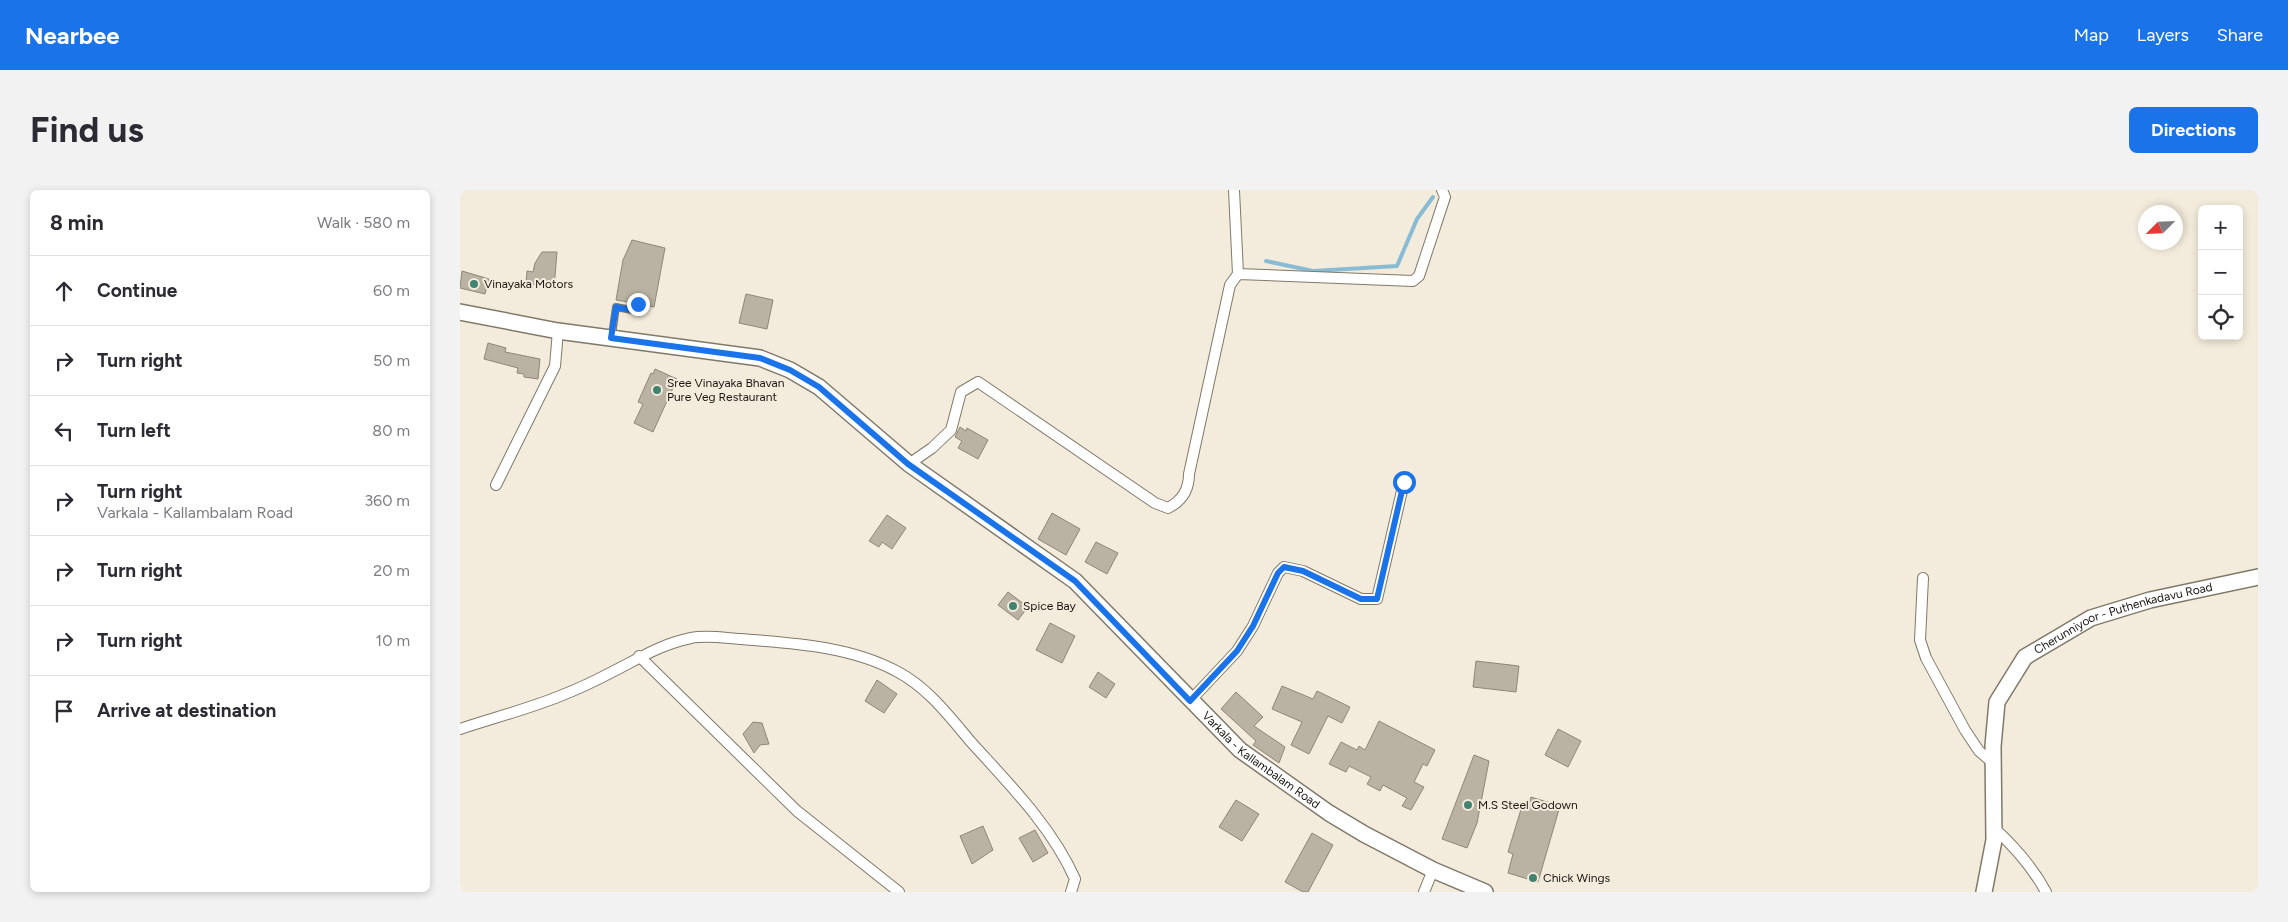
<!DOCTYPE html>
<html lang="en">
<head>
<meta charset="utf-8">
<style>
	body { margin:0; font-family:Figtree,sans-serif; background:#f2f2f3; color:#2b2b33 }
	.controls { position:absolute; right:15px; top:15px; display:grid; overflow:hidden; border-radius:8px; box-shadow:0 2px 8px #0003 }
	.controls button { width:45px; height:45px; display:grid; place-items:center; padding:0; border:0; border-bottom:1px solid #e1e1e2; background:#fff; color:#2b2b33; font:25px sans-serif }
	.compass { position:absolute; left:1678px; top:15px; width:45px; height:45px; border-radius:50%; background:#fff; box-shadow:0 2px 8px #0003; rotate:246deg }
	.stop { position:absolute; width:15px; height:15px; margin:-11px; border:4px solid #1a73e8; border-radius:50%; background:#fff }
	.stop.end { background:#1a73e8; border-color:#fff; box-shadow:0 1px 5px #0008 }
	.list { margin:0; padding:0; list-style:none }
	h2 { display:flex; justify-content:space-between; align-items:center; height:65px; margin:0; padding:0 20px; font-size:21px }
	h2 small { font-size:16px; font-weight:400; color:#7c7c81 }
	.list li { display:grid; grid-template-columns:32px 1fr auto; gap:15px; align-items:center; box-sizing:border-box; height:70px; padding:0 20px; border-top:1px solid #e1e1e2 }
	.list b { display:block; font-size:19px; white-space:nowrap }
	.list p { margin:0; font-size:16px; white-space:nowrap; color:#7c7c81 }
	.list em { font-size:16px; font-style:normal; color:#7c7c81 }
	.icon { flex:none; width:28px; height:28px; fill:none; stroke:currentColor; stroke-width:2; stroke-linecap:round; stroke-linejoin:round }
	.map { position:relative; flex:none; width:1798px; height:702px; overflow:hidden; border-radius:8px }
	header { display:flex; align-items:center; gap:30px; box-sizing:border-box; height:70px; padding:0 25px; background:#1a73e8; color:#fff }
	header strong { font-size:24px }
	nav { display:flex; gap:28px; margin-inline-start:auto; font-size:18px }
	.intro { display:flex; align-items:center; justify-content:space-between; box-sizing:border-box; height:120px; padding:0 30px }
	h1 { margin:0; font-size:35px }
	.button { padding:12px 22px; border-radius:8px; background:#1a73e8; color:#fff; font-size:18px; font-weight:700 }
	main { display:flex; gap:30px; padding:0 30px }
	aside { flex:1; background:#fff; border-radius:8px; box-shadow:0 2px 8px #0003 }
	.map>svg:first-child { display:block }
</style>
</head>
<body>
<header>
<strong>Nearbee</strong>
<nav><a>Map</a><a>Layers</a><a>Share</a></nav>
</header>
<div class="intro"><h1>Find us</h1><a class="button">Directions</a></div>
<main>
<aside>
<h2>8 min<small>Walk · 580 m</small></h2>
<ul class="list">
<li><svg class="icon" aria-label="ahead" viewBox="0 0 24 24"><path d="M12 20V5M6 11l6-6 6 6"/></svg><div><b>Continue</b></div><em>60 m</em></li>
<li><svg class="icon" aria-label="right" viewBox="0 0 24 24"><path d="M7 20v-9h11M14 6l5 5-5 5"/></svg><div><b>Turn right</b></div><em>50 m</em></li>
<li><svg class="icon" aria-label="left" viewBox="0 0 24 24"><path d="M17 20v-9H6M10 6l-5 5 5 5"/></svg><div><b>Turn left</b></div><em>80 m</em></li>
<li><svg class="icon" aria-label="right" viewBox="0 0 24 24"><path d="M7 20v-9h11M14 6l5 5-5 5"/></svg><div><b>Turn right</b><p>Varkala - Kallambalam Road</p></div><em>360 m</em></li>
<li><svg class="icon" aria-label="right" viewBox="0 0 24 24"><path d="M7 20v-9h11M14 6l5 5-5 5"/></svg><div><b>Turn right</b></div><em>20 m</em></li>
<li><svg class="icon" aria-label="right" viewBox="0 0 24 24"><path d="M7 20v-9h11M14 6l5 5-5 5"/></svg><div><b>Turn right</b></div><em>10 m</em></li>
<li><svg class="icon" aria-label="arrive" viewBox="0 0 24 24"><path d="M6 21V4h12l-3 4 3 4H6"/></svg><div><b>Arrive at destination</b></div></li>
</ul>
</aside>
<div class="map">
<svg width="1798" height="702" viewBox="0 0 1798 702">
	<rect width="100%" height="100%" fill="#f3ebdb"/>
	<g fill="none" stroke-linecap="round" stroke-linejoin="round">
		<!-- stream -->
		<path stroke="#87bcd4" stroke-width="4" d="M806 71 853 81 937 76 957 29 973 7"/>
	</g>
	<!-- building -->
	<path fill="#bab3a3" stroke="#8e8778" d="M172 50 205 58 194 117 182 115 179 110 174 113 156 110 163 70Z
		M82 62H97L94 98 66 93 67 81 73 82 75 73Z
		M2 81 29 89 25 104 0 98Z
		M286 104 313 110 307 139 279 133Z
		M28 153 46 158 45 162 80 169 78 189 64 187V184L57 183 58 178 24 169Z
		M195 179 217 189 193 242 174 233 183 214 178 212 191 183 193 184Z
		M500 237 506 241 507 238 528 250 518 269 498 258 502 251 495 247Z
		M592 323 620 339 606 365 578 349Z
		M427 325 446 338 432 359 422 352 419 357 409 351Z
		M636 352 658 363 647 384 625 372Z
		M548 402 568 417 558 430 538 415Z
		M590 433 615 446 602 473 576 460Z
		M1016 471 1059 476 1056 502 1013 497Z
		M638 482 655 494 646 508 629 497Z
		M417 490 437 504 424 523 405 511Z
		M822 496 853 509 857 501 890 517 882 533 868 526 849 564 831 555 842 532 812 519Z
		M776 502 803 527 794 536 825 557 819 573 793 555 796 551 761 519Z
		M919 531 975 560 967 576 963 574 954 592 964 597 951 620 942 616 947 608 923 595 920 601 907 594 911 587 889 576 886 582 869 574 881 552 897 560 899 556 905 560Z
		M293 532 302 533 309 554 300 555 294 563 283 544Z
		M1098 539 1121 551 1108 577 1085 565Z
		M1014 565 1029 571 1017 633 1007 658 982 649Z
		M1071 607 1100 616 1078 692 1048 683 1053 664 1048 662 1062 616 1068 618Z
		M776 610 799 624 782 651 759 637Z
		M523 636 533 660 512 674 500 646Z
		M575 640 588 663 573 672 559 648Z
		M852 643 873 655 848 702H843L825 692Z"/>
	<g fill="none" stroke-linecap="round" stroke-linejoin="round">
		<defs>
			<path id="lane" d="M152 145 156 117 177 121 178 114"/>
			<path id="street" d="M774 0 778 84
				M449 274 472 258 491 240 501 202 518 192 695 313 708 318C722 311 729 300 729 284L770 95 778 84 953 91 959 86 985 7 982 0
				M36 295 95 176 98 141
				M1463 388 1460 450 1466 468 1505 540 1519 561 1533 573
				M179 466 337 621 439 702
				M730 511 777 461 793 436 818 383 824 377 843 381 901 409H917L944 292
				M0 539C33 528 68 519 100 506 118 499 135 491 152 482 178 469 201 454 231 448 246 445 265 448 280 449 332 453 391 456 438 482 468 498 489 526 511 552 549 594 592 637 615 689L611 702
				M1533 637C1555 657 1572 676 1586 702
				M964 702 973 680"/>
			<g id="secondary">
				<path id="s1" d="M0 122 98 141 300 168 330 180 359 197 449 274 615 391 780 560 869 623 904 644 973 680 1025 702"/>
				<path id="s2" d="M1524 702 1534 650 1533 556 1537 512 1565 467 1631 428 1690 410 1798 387"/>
			</g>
		</defs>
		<!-- lane casing -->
		<use href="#lane" stroke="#80796a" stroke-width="8"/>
		<!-- street casing -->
		<use href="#street" stroke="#80796a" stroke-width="12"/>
		<!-- secondary casing -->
		<use href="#secondary" stroke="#80796a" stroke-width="18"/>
		<!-- lane -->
		<use href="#lane" stroke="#fff" stroke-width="5"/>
		<!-- street -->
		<use href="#street" stroke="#fff" stroke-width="10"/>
		<!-- secondary -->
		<use href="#secondary" stroke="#fff" stroke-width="15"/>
	</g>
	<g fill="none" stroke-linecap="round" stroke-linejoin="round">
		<!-- route -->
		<path stroke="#1a73e8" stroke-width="6" d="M178 114 177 121 156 117 151 148 300 168 330 180 359 197 448 274 615 391 730 511 777 461 793 436 818 383 824 377 843 381 901 409H917L944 292"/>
	</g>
	<!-- markers -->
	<g fill="#428271" stroke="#f3ebdb" stroke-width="2">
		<circle cx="14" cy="94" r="5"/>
		<circle cx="197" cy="200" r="5"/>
		<circle cx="553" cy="416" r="5"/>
		<circle cx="1008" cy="615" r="5"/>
		<circle cx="1073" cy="688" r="5"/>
	</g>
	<g text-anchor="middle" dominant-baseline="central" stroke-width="4" stroke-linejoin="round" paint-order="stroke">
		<!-- poi labels -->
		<g font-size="12" fill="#1a1712" stroke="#f3ebdb" text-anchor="start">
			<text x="24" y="94">Vinayaka Motors</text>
			<text x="207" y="193">Sree Vinayaka Bhavan<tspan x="207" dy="14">Pure Veg Restaurant</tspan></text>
			<text x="563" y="416">Spice Bay</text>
			<text x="1018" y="615">M.S Steel Godown</text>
			<text x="1083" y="688">Chick Wings</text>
		</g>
		<!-- street labels -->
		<g font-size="12" fill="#1a1712" stroke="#f3ebdb">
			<text stroke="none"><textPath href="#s2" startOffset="351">Cherunniyoor - Puthenkadavu Road</textPath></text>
			<text stroke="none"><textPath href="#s1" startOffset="950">Varkala - Kallambalam Road</textPath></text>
		</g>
	</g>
</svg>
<div class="controls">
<button>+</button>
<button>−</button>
<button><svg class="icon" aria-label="locate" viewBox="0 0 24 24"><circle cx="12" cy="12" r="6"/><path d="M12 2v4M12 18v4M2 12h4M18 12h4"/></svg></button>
</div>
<svg class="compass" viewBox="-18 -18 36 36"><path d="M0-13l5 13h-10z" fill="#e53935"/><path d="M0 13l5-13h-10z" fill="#7c7c81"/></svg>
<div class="stop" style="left:944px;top:292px"></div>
<div class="stop end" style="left:178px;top:114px"></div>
</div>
</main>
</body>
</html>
